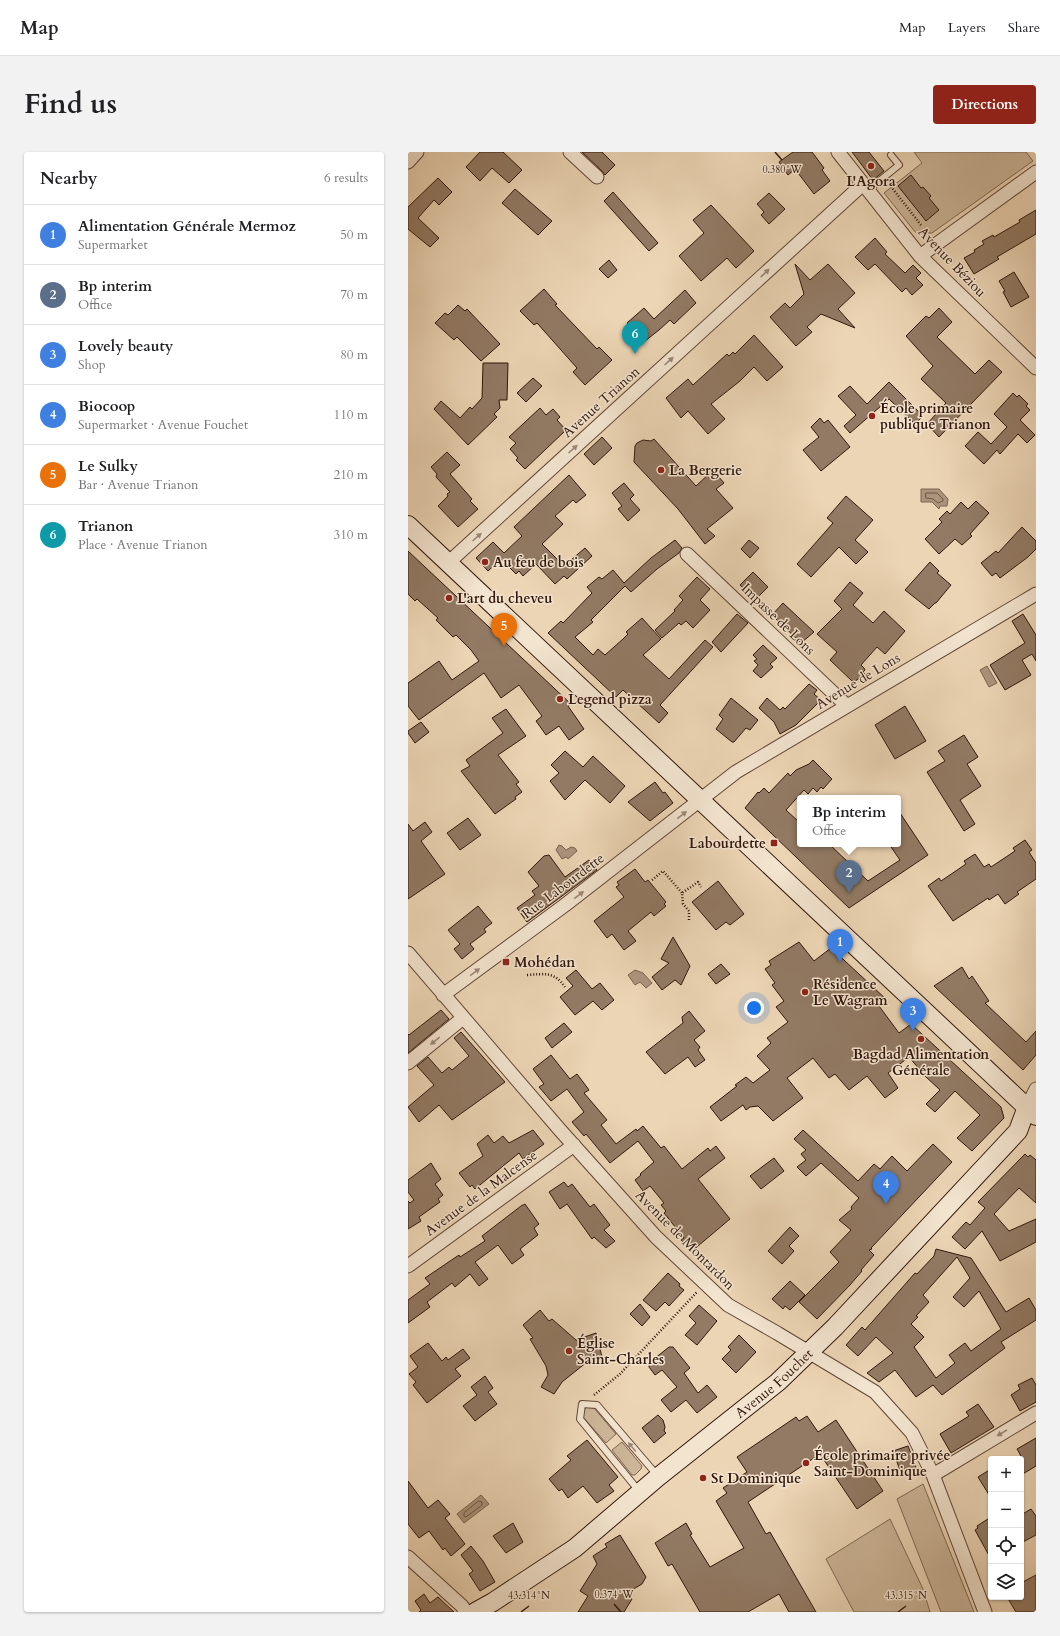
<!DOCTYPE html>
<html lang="en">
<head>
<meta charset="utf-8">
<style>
	body { margin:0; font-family:Cardo,serif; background:#f2f2f2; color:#202124 }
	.controls { position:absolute; right:12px; bottom:12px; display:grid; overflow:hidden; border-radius:4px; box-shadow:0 1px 3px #0004 }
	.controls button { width:36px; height:36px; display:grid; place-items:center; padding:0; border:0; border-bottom:1px solid #e0e0e0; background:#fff; color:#202124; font:20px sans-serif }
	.you { position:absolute; left:346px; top:856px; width:14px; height:14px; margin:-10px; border:3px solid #fff; border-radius:50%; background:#1a73e8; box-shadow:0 0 0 6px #1a73e833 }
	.badge { display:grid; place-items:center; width:26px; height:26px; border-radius:50%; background:#8f2418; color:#fff; font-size:13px; font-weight:700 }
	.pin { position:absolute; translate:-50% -33px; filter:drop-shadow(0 1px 2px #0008) }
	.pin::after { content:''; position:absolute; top:21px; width:14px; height:12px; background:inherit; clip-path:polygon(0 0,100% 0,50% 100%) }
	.popup { position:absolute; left:389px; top:643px; width:104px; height:52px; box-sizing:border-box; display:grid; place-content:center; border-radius:4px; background:#fff; filter:drop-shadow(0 1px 3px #0005); font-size:13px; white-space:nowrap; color:#757577 }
	.popup b { font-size:15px; color:#202124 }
	.popup::after { content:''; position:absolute; left:50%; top:100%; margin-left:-8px; border:8px solid transparent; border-top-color:#fff }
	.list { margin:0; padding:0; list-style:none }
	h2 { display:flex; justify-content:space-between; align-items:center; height:52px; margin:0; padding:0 16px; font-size:17px }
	h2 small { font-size:13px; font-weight:400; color:#757577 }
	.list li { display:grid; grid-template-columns:26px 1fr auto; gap:12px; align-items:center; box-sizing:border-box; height:60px; padding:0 16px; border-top:1px solid #e0e0e0 }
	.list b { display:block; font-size:15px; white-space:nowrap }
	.list p { margin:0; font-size:13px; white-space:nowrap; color:#757577 }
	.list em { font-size:13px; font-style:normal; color:#757577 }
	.icon { flex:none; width:22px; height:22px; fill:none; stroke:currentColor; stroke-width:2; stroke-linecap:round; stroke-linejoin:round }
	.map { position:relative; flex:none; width:628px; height:1460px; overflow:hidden; border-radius:4px }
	header { display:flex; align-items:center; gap:24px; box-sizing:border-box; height:56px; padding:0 20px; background:#fff; border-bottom:1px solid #e0e0e0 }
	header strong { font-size:19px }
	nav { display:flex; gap:22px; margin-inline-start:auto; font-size:14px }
	.intro { display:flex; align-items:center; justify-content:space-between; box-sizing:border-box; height:96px; padding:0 24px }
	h1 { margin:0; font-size:28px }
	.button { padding:10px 18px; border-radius:4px; background:#8f2418; color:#fff; font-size:14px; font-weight:700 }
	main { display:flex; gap:24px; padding:0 24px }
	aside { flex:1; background:#fff; border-radius:4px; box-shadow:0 1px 3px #0004 }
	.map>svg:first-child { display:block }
</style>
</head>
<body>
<header>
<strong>Map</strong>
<nav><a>Map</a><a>Layers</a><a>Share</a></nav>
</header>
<div class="intro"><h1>Find us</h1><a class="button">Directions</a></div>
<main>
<aside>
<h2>Nearby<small>6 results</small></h2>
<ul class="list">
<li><span class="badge" style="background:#3f7fe0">1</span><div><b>Alimentation Générale Mermoz</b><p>Supermarket</p></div><em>50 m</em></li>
<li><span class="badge" style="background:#5c6f8a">2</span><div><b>Bp interim</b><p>Office</p></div><em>70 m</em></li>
<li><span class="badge" style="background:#3f7fe0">3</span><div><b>Lovely beauty</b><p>Shop</p></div><em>80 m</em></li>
<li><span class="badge" style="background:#3f7fe0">4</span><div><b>Biocoop</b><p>Supermarket · Avenue Fouchet</p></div><em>110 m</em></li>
<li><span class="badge" style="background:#e8710a">5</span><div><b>Le Sulky</b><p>Bar · Avenue Trianon</p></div><em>210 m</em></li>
<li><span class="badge" style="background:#0f9aa8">6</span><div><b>Trianon</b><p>Place · Avenue Trianon</p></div><em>310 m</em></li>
</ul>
</aside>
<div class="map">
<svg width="628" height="1460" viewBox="0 0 628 1460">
	<rect width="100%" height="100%" fill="#ecd5b5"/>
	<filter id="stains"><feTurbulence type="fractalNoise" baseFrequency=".005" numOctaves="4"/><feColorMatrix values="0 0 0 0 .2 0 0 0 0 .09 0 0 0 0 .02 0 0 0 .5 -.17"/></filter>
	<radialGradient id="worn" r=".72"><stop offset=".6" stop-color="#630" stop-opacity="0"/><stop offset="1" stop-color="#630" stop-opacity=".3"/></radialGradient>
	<!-- green -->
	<path fill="#ccb598" stroke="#7e6652" d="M506 0H618L625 9 524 81H508L476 41 514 11Z
		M179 1255 186 1256 208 1282 198 1291 175 1265V1259Z
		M214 1290 234 1314 233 1317 227 1323H224L204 1298Z
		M515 1332 566 1460H533L489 1347Z
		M482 1367 515 1437 522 1460H446L418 1407Z"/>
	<!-- water -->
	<path fill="#ac947c" stroke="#7b624f" d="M513 337H531L540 347 539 354H532L531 357 524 350H513Z
		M579 514 589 531 581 535 572 518Z
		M151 693 154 694 158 698 163 695 167 696 169 699 160 707 158 705 154 707 148 698Z
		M227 818 235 821 244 831 238 836 232 830 227 833 220 823Z
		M73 1343 81 1352 56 1371 49 1362Z"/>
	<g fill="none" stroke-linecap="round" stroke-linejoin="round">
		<!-- shore -->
		<path stroke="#6e5644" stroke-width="1" d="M518 341H529L535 347V349L530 351 525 347 518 346Z
			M71 1349 74 1350V1353L58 1365 56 1364V1361Z"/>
	</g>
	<!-- building -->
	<path fill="#927a64" stroke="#31170c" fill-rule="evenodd" d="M72 0H95L114 18 101 31 84 16 72 29 58 15Z
		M174 0H194L207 13 197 23 194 19Z
		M385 0H404L416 16 414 18 422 29 406 42 387 17 380 23 371 10Z
		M444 0H461L476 19 465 28Z
		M503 23 513 36 515 35 523 44 521 46 531 58 518 69 490 34Z
		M30 26 44 40 31 53 26 48 10 66 31 86 22 95 0 77V55Z
		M107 37 144 69 130 83 94 51Z
		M205 40 250 91 241 99 196 49Z
		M361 41 377 57 361 72 353 63 356 60 349 52Z
		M303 53 346 99 328 116 319 106 293 129 271 104 296 81 285 68Z
		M628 58V82L589 105 591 107 566 122 556 106 567 100 566 98 576 92 574 89 585 83 586 85 612 70 611 68Z
		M467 86 479 100 477 102 497 121 505 113 513 121 508 126 515 133 504 143 498 136 494 140 467 112 460 118 447 105Z
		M201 108 209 118 200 126 191 117Z
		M387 112 402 128 420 112 447 141 430 157 447 176 413 162 399 175 404 180 388 194 362 165 377 151 382 156 396 142Z
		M606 120 621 145 603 155 595 140 597 139 591 129Z
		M136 137 149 152 147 153 189 197 191 195 204 208 177 233 165 220 169 216 129 171 126 173 112 159Z
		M277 138 288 151 266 172 262 168 251 178 237 189 219 171 236 156 246 167Z
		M50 153 57 159 59 157 92 192 73 209 49 185 46 188 27 171 37 161 40 163Z
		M531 156 544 170 529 185 567 222 581 208 594 220 531 285 519 272 538 251 513 227 525 214 498 184 518 164 521 166Z
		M346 183 375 215 359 229 346 215 332 229 303 252 317 267 300 282 280 259 273 266 258 246 280 227 285 233 319 202 321 204 325 200 327 202Z
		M75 211H100L99 248H91L92 256 86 262 89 265 60 293 26 257 33 249 52 266 62 255 64 257 74 246Z
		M125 226 134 234 118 250 109 241Z
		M481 230 515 264 507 272 481 247 442 281 436 274 448 263 430 244 442 234 459 252Z
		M605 241 609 245 611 243 620 252 618 254 622 258 612 268 627 283 619 291 610 282 592 302 589 298 576 312 557 294 570 280 583 292 599 275 586 262Z
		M132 256 138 263 145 257 152 265 149 268 158 278 117 317 108 308 110 306 102 297 108 291 101 285Z
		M412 266 416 271 420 268 442 295 413 319 395 298 411 285 403 275Z
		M194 285 204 296 186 313 176 302Z
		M246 287 288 334 305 318 316 331 308 337 325 356 299 377 307 384 297 392 270 357 226 310 227 294 229 291 235 288 243 289Z
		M39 300 52 313 42 322 64 347 62 349 70 357 50 375 30 354 40 344 39 342 42 340 28 325 29 322 23 315Z
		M161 323 178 343 168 351 165 348 147 364 155 372 134 392 156 414 177 396 184 404 159 427 156 424 147 432 128 412 115 424 111 419 108 422 93 407 80 419 68 406 85 390 96 401 114 384 106 375Z
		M216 331 226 343 222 347 232 358 220 369 210 357 214 354 204 341Z
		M438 344 465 368 447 388 460 400 448 412 431 395 403 425 389 412 425 371 419 366Z
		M568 349 581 361 562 382 564 384 554 393 547 387 531 402 517 387 534 370 531 367 539 359 542 362 553 350 560 357Z
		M614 375 628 389V397L620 405 592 426 588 421 584 424 573 411 588 399 590 401Z
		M267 388 274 396 271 401 249 417 223 440 217 434 183 468 185 470 167 485 185 503 190 497 197 503 215 487 220 482 218 480 234 466 253 487 235 503 261 527 297 488 305 495 252 553 260 561 251 571 215 538 208 545 140 481 153 469 155 471 184 441 179 435 191 425 194 427 205 418 216 431 243 406Z
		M341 388 351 396 342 406 333 397Z
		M0 399 163 552 160 554 176 577 161 588 151 574 138 583 128 569 134 564 111 533 93 546 76 521 11 568 0 554V531L31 509 44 528 71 509 63 498 48 483 45 485 28 468 30 466 9 447 7 449 0 442Z
		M522 410 531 419 529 421 543 433 528 451H527L521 457 497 438Z
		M345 420 360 435 348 447 332 433Z
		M289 425 302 437 292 448 302 458 285 476 278 469 273 473 271 471 254 486 247 478 267 459 266 458 275 448 271 444Z
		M442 430 455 441 445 453 465 471 476 459 497 479 477 502 469 495 453 513 456 516 457 518 455 520 457 522 446 530 445 528 444 529 422 508 429 500 409 482 434 457 426 449Z
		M375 451 406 480 393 491 364 463Z
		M329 462 340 471 313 500 304 490Z
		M615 462 628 483V509L624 502 614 508 623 523 597 538 582 513 617 491 604 469Z
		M355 493 369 506 362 512 365 515 353 526 345 519 350 513 346 509 349 507 345 503Z
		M401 532 409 538 406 542 413 548 388 573 372 582 366 570 351 556 359 546 372 558 375 555 377 557Z
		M323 546 350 568 342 578 338 576 326 590H324L308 577 315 567 311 563Z
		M497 554 518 589 487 607 467 573Z
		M98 557 118 584 90 603 111 630 108 632 114 640 107 645 108 647 87 662 53 619 62 614 58 608 95 581 84 566Z
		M13 570 21 580 7 591 0 581V579Z
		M556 583 570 605 559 612 573 634 552 648 567 672 556 679 519 620 537 609 530 599Z
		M157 599 175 615 185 604 217 634 202 651 177 628 157 648 142 629 151 621 143 613Z
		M405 608 424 627 415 637 413 635 409 640 405 636 400 642 396 638 378 658 392 671V692H421L460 729 492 708 481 692H490V658L520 703 441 756 337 656 350 640 351 641 356 636 361 641 380 621 382 624 388 618 401 612Z
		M247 630 255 641 257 640 265 651 242 669 220 650Z
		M60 666 73 683 52 698 39 681Z
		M17 670 24 680 13 689 37 722 0 747V672L5 679Z
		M617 688 624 698 621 700 628 711V727L609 740 611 742 597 752 590 742 581 748 580 746 545 769 520 734 531 726 533 729 558 712 556 709 567 702 576 715 581 712 583 715 607 699 605 696Z
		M141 703 157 725 181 708 189 718 119 770 109 756 127 743 124 739 131 734 120 720 136 704Z
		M227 717 237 730 240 728 258 750 256 752 258 754 246 764 243 760 220 779 228 789 216 798 204 782 199 786 186 769 216 745 208 735 211 733 209 730Z
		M310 729 336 762 322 773 318 770 308 778 284 750Z
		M70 754 84 771 76 777 78 780 62 792 66 797 54 807 46 797 52 792 40 778Z
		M265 785 282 814 273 833 267 828 254 838 244 825 261 811 253 807Z
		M391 790 406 809 423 796 479 848 471 854 491 881 503 872 593 955 596 966 564 999 549 986 572 963 547 939 527 960 518 952 532 938 517 924 501 905 480 921 490 936 477 946 459 924 441 938 427 922 421 926 405 906 379 926 395 946 365 969 350 954 342 955 338 958 335 953 313 969 302 955 329 934 327 933 338 925 345 931 362 918 349 904 363 891 359 886 380 870 368 855 376 849 364 833 367 831 357 817 363 813 361 809Z
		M313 812 322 822 308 832 300 822Z
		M554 815 561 827 564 824 581 849 577 851 618 890 628 879V903L615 918 526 834Z
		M168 818 184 837 192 831 206 848 194 858 185 849 167 863 152 845 165 834 158 826Z
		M33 858 41 867 0 901V882L1 883Z
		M281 859 297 879 286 888 292 895 290 898 297 908 287 915 280 905 257 922 238 900 275 871 274 865Z
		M156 871 164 880 144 896 137 886Z
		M53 880 97 930 44 968 31 953 11 970 0 955 26 933 9 914 20 905 34 921 41 915 44 918 61 904 46 886Z
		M143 903 162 927 169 922 181 938 176 941 199 968 193 973 208 992 228 977 229 979 235 974 253 996 256 994 274 1017 300 996 302 999 308 994 317 1006 290 1027 322 1067 284 1099 273 1088 276 1086 256 1061 258 1059 253 1053 256 1051 242 1034 235 1039 227 1028 233 1023 232 1022 246 1010 230 989 202 1011 178 982 176 984 164 970 176 960 159 937 143 949 131 935 136 932 125 917Z
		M125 978 136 992 115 1007 111 1001 67 1037 64 1033 62 1035 51 1021 75 1004 69 992 80 983 86 991 95 984 101 991Z
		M395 978 450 1029 466 1012 472 1017 484 1004 499 1019 525 992 544 1010 463 1096 464 1097 461 1098 466 1103 453 1118 454 1119 442 1133 409 1167 391 1150 431 1110 422 1100 443 1078 431 1068 444 1057 443 1055 451 1046 413 1011 398 1024 389 1015 398 1008 393 1002 398 998 386 987Z
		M617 1002 620 1005 622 1003 628 1008V1051L611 1036 586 1062 601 1079 628 1067V1090L592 1109 574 1079 557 1097 544 1085 558 1070 562 1073 577 1056 570 1050Z
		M366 1006 376 1019 353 1037 342 1024Z
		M23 1011 33 1027 27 1032 35 1043 30 1047 32 1050 11 1065 13 1069 0 1077V1049L2 1051 6 1048 0 1040V1028Z
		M156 1030 160 1035 164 1032 182 1055 186 1052 202 1073 196 1078 207 1089 198 1096 186 1085 184 1087 159 1052 152 1057 141 1040Z
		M117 1052 131 1072 126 1076 130 1083 112 1097 116 1103 104 1112 90 1093 67 1110 80 1127 71 1134 62 1122 47 1135 44 1131 19 1150 22 1155 0 1171V1148L22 1132 17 1126 51 1103 52 1105 77 1089 74 1084 113 1054Z
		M382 1075 391 1084 381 1094 386 1099 374 1112 360 1099Z
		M528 1097 563 1106 598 1160 621 1146 628 1158V1168L593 1190 597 1196 534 1243 525 1233 508 1245 487 1218 471 1230 459 1221 485 1201 468 1185 450 1204 438 1193 454 1175 457 1178 507 1121 509 1122 526 1104ZM549 1105 562 1126 545 1145 556 1155 571 1139 593 1177 563 1199 557 1191 541 1203 547 1211 528 1226 506 1195 516 1185 503 1172 510 1165 508 1164 521 1150 515 1143Z
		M260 1121 272 1132 271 1134 276 1138 261 1154 257 1150 248 1159 235 1148Z
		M382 1129 397 1143 382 1158 377 1154 375 1157 364 1147Z
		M232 1152 242 1165 234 1174 222 1162Z
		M291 1153 309 1169 289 1193 277 1183 288 1171 281 1164Z
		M132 1158 141 1169 144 1167 168 1188 188 1181 194 1205 179 1210 154 1230 146 1242 133 1235 140 1223 138 1214 122 1187 125 1186 115 1173Z
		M331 1183 348 1200 328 1221 314 1207 323 1198 320 1195Z
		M20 1191 34 1209 38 1205 40 1208 55 1197 62 1206 47 1217 53 1224 19 1251 5 1233 8 1230 1 1222 10 1215 2 1204Z
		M261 1195H265L282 1216 276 1221 290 1241 299 1233 309 1245 289 1261 278 1248 263 1260 253 1248 269 1235 254 1218 247 1223 241 1215V1211Z
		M77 1224 85 1236 80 1240 89 1252 67 1269 55 1254 69 1243 63 1235Z
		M624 1226 628 1233V1250L612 1259 603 1243 612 1237 610 1233Z
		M570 1252 586 1275 543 1301 532 1282 561 1264 558 1260Z
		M250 1263 255 1268 257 1275 256 1279 258 1281 246 1291 234 1276Z
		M399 1264 410 1280 428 1268 475 1339 449 1357 412 1302 340 1350 358 1382 362 1380 408 1460H381L371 1442 340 1460H292L264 1412 260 1414 247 1391 278 1371 284 1382 282 1383 302 1415 336 1396 308 1349 319 1341 315 1336 339 1320 329 1305 388 1265 391 1269Z
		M628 1286V1314L613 1323V1304L609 1297Z
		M179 1288 210 1325 201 1333 206 1339 189 1351 175 1334 160 1346 154 1337 151 1339 141 1327 163 1308 159 1304Z
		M500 1294 508 1315 493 1321 485 1299Z
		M583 1317V1346L570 1325Z
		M0 1329 20 1356 30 1348 42 1362 37 1366 57 1392 43 1404 37 1396 35 1398 21 1379 11 1386 0 1372Z
		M623 1357 628 1364V1383L613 1391V1363Z
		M583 1365V1407L567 1378 570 1376 569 1374Z
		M105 1371 115 1390 98 1401 85 1384Z
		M212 1383 238 1425 234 1432 217 1442 224 1447 216 1460H170L180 1444 172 1439 189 1412 185 1404 199 1395 197 1392Z
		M63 1394 75 1409 87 1430 72 1439 61 1422 65 1419 53 1403Z
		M628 1423V1460H608L599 1445H613V1431Z
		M16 1442 22 1451 30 1445 46 1460H11L13 1458 7 1449Z"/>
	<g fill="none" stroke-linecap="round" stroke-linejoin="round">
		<defs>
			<path id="lane" d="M460 38 491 13 483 3
				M231 1339 172 1267 174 1252 189 1253 249 1323"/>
			<path id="street" d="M162 0 189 25
				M430 0 512 104 628 216
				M0 10 9 0
				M512 104 628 20
				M279 402 439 554
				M40 411 455 32
				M0 801 152 978 248 1085 320 1153 369 1181 467 1240 504 1281 525 1323 577 1460
				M35 843 157 753 328 620 628 442
				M0 911 55 866
				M619 955 628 937
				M0 1114 166 993
				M525 1323 628 1261
				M0 1405 54 1454 58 1460"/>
			<g id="secondary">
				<path d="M0 373 628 964"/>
				<path id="s1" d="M67 1460 85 1450 167 1396 250 1325 370 1230 427 1175 610 979 619 955"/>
			</g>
		</defs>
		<!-- lane casing -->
		<use href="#lane" stroke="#604636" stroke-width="8"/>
		<!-- street casing -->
		<use href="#street" stroke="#604636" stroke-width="15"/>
		<!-- secondary casing -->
		<use href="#secondary" stroke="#31170c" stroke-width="20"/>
		<!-- path -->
		<path stroke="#31170c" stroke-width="2.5" stroke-dasharray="1 2" stroke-linecap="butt" d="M481 32 513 73
			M244 728 255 719 274 741
			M281 768V759L275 752 274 741 290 730 293 735
			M119 823C136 822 146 819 157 835
			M186 1243 212 1222 289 1140"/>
		<!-- lane -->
		<use href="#lane" stroke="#f3e4cf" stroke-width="6"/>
		<!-- street -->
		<use href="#street" stroke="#f3e4cf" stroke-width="13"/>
		<!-- secondary -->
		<use href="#secondary" stroke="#f3e4cf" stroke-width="18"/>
	</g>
	<!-- one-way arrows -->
	<defs><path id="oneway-solid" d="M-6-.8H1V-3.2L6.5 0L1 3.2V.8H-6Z"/></defs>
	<g fill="#9c8877">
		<use href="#oneway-solid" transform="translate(357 121) rotate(-43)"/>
		<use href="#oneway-solid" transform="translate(261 209) rotate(-42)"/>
		<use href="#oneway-solid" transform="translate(165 297) rotate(-42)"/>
		<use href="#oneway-solid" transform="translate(69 385) rotate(-42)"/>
		<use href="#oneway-solid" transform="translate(274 663) rotate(-38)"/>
		<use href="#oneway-solid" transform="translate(171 743) rotate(-37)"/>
		<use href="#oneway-solid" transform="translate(67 820) rotate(-36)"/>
		<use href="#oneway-solid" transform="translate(27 889) rotate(141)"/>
		<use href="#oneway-solid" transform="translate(594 1281) rotate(149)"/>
		<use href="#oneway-solid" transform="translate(224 1295) rotate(-130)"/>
	</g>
	<!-- ticks -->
	<path fill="none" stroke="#31170c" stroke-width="1.5" d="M367 0 374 8M206 1452 213 1460M113 1460 121 1454M490 1460 498 1454"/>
	<!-- markers -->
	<g fill="#8f2418" stroke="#f3e4cf" stroke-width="1.5">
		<circle cx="463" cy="14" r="4"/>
		<circle cx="464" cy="264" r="4"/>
		<circle cx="253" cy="318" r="4"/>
		<circle cx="77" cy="410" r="4"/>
		<circle cx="41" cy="446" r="4"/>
		<circle cx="152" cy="547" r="4"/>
		<rect x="362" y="687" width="8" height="8" rx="2"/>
		<rect x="94" y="806" width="8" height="8" rx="2"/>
		<circle cx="397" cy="840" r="4"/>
		<circle cx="513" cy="887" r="4"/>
		<circle cx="161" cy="1199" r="4"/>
		<circle cx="398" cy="1311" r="4"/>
		<circle cx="295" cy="1326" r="4"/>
	</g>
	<g text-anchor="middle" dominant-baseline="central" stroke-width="3" stroke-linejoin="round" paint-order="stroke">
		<!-- poi labels -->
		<g font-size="14" font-weight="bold" fill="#31170c" stroke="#f3e4cf" text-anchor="start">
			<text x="463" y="29" text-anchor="middle">L'Agora</text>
			<text x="472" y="256">École primaire<tspan x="472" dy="16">publique Trianon</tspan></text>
			<text x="261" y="318">La Bergerie</text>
			<text x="85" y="410">Au feu de bois</text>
			<text x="49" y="446">L'art du cheveu</text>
			<text x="160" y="547">Legend pizza</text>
			<text x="358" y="691" text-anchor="end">Labourdette</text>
			<text x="106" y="810">Mohédan</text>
			<text x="405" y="832">Résidence<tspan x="405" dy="16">Le Wagram</tspan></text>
			<text x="513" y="902" text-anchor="middle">Bagdad Alimentation<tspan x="513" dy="16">Générale</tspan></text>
			<text x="169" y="1191">Église<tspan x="169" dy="16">Saint-Charles</tspan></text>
			<text x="406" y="1303">École primaire privée<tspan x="406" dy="16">Saint-Dominique</tspan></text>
			<text x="303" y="1326">St Dominique</text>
		</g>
		<!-- street labels -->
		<g font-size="14" fill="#31170c" stroke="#f3e4cf">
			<text transform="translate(544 110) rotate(46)">Avenue Béziou</text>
			<text transform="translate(193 250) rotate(-42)">Avenue Trianon</text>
			<text transform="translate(370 467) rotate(44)">Impasse de Lons</text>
			<text transform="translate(450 529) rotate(-31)">Avenue de Lons</text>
			<text transform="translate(155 734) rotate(-37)">Rue Labourdette</text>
			<text transform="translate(73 1041) rotate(-36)">Avenue de la Malcense</text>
			<text transform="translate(277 1088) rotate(45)">Avenue de Montardon</text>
			<text stroke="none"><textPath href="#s1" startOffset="377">Avenue Fouchet</textPath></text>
		</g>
	</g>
	<g font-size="10" text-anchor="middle" fill="#31170c" stroke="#f3e4cf" stroke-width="3" stroke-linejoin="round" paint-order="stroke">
		<text x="374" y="21">0.380°W</text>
		<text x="206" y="1446">0.374°W</text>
		<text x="121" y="1447">43.314°N</text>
		<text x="498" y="1447">43.315°N</text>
	</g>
	<rect width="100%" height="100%" filter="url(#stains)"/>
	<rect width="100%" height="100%" fill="url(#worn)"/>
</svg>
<div class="controls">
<button>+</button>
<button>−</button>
<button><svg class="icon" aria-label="locate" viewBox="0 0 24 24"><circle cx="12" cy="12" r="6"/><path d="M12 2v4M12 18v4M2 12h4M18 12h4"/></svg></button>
<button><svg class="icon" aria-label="layers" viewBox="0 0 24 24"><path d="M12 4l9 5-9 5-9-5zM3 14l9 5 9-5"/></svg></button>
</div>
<div class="you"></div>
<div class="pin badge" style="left:432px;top:810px;background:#3f7fe0">1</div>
<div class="pin badge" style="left:441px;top:741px;background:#5c6f8a">2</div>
<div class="popup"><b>Bp interim</b>Office</div>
<div class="pin badge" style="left:505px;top:879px;background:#3f7fe0">3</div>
<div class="pin badge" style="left:478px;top:1052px;background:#3f7fe0">4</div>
<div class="pin badge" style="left:96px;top:494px;background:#e8710a">5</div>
<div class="pin badge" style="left:227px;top:202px;background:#0f9aa8">6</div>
</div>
</main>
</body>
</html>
